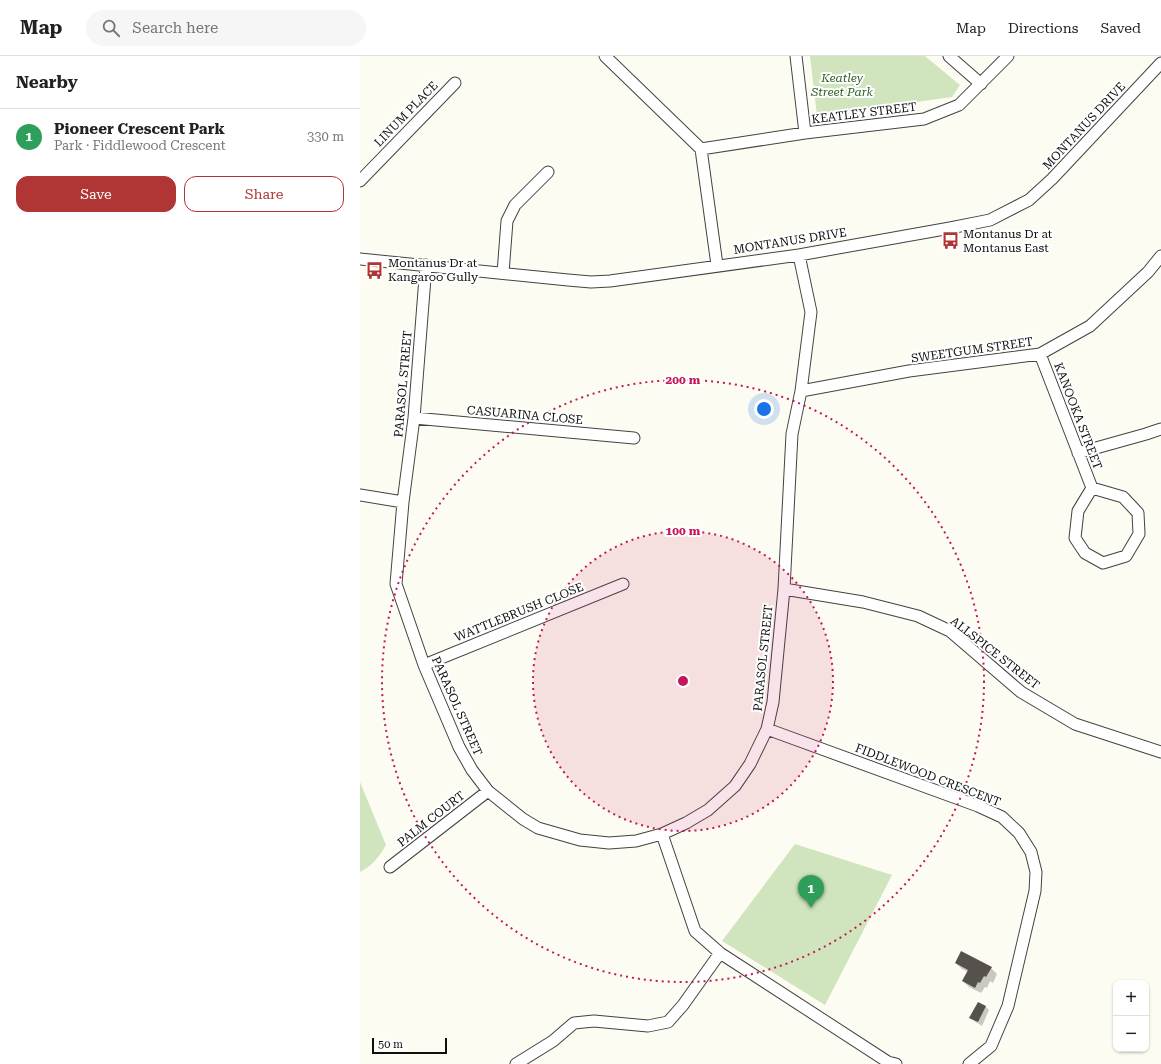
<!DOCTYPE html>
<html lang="en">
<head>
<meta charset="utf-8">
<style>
	body { margin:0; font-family:"Roboto Serif",serif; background:#f6f6f6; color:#222 }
	.controls { position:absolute; right:12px; bottom:12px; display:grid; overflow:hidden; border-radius:8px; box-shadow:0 1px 3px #0004 }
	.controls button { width:36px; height:36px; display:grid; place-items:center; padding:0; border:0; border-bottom:1px solid #e0e0e0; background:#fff; color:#222; font:20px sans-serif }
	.scale { position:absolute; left:12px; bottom:10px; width:75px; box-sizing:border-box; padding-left:4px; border:2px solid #0f0f0f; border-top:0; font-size:11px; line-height:14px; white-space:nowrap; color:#0f0f0f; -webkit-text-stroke:3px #fff; paint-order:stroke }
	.you { position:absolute; left:404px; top:353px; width:14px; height:14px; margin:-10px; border:3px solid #fff; border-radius:50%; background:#1a73e8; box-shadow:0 0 0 6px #1a73e833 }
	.badge { display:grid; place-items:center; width:26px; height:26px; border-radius:50%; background:#b03535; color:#fff; font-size:13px; font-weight:700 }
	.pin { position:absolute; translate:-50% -33px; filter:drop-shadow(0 1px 2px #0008) }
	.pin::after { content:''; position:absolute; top:21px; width:14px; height:12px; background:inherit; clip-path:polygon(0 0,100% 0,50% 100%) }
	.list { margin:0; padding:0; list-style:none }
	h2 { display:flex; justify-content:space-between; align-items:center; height:52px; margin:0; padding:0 16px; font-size:17px }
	h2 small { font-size:13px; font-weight:400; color:#767676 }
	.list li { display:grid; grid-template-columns:26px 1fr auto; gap:12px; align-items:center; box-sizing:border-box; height:56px; padding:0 16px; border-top:1px solid #e0e0e0 }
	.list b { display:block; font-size:15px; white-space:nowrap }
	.list p { margin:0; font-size:13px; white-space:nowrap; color:#767676 }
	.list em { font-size:13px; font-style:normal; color:#767676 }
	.actions { display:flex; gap:8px; padding:12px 16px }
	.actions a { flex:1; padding:9px 0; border:1px solid #b03535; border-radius:12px; text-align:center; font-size:14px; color:#b03535 }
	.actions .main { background:#b03535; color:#fff }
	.icon { flex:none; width:22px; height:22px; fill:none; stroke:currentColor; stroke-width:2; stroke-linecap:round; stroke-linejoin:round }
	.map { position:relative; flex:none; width:801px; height:1008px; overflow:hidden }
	header { display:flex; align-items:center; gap:24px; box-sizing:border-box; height:56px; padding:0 20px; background:#fff; border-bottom:1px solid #e0e0e0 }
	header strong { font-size:19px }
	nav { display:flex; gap:22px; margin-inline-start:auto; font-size:14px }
	.search { width:280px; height:36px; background:#f6f6f6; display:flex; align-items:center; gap:10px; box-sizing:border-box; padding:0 14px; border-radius:22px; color:#767676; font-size:15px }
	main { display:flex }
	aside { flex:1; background:#fff }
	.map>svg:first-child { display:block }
</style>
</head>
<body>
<header>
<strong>Map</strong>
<div class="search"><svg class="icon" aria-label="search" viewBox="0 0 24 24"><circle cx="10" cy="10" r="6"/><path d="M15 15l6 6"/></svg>Search here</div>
<nav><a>Map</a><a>Directions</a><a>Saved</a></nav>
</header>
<main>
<aside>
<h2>Nearby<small></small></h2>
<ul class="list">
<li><span class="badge" style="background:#2e9e5b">1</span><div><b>Pioneer Crescent Park</b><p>Park · Fiddlewood Crescent</p></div><em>330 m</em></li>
</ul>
<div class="actions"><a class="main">Save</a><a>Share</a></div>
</aside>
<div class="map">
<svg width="801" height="1008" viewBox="0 0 801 1008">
	<rect width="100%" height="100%" fill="#fdfcf2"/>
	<!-- green -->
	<path fill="#d0e5be" d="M450 0H565L600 29 592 41 457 60Z
		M0 726 26 789C20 800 11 811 0 816Z
		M435 788 532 819 465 949 362 885Z"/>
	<!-- shadow -->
	<path fill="#0003" d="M596 907 631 912 637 918 633 927 630 925 627 932 625 931 621 937 609 931 603 925 608 916 602 913Z
		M625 950 629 954 622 970 614 965 610 962Z"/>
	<!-- building -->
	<path fill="#56514c" d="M601 895 632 911 626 921 624 920 620 927 618 926 615 932 602 925 608 914 595 907Z
		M618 946 626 950 618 966 609 962Z"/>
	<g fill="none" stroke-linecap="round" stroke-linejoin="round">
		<defs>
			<path id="minor" d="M245 0 341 93 357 209
				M436 0 445 77
				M589 0 621 28
				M341 93 445 77 564 63 599 49 648 0
				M0 125 95 27
				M0 203 208 224 231 226 250 225 439 199 590 172 630 164 669 144 692 123 801 7
				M66 209 54 362 43 446 36 528 64 609 99 691 112 714 128 735 163 763 178 772 220 784 249 787 276 785 302 778 326 767 348 754 375 730 390 708 407 673 413 646 424 533 432 378 441 335 451 256 439 199
				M143 217 147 165 155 149 188 116
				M680 298 732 432 718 455 715 482 725 497 743 507 766 500 779 478 778 457 763 441 732 432
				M441 335 549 315 680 298 730 270 788 216 801 200
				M54 362 274 382
				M718 397 786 378 801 373
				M0 439 43 446
				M424 533 503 546 558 560 590 575 661 636 715 668 801 696
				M64 609 263 528
				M407 673 618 750 642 761 659 777 671 796 676 816 675 835 648 950 631 990 609 1008
				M302 778 335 875 360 897 528 1006 536 1008
				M30 811 128 735
				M156 1008 193 985 214 967 234 965 288 970 308 966 323 949 360 897"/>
		</defs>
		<!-- minor casing -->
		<use href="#minor" stroke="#424242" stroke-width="13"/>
		<!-- minor -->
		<use href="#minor" stroke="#fff" stroke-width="11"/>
	</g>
	<!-- distance rings -->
	<circle cx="323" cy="625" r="150" fill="#c2185b" fill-opacity=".12"/>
	<g fill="none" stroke="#c2185b" stroke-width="2" stroke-dasharray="2 4">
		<circle cx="323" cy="625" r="150"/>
		<circle cx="323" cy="625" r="301"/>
	</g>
	<!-- icons -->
	<defs>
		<symbol id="bus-bare" viewBox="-9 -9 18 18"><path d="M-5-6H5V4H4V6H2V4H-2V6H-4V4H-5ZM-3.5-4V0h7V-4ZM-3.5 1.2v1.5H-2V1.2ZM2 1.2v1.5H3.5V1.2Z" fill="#b03535" stroke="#fff" stroke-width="2.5" paint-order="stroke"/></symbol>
	</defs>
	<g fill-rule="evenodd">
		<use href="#bus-bare" x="578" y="172" width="25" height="25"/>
		<use href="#bus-bare" x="2" y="202" width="25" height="25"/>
	</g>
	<g text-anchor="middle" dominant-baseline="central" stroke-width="4" stroke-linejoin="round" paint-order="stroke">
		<!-- park labels -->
		<g font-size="12" font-style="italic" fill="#2f6025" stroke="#fff">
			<text x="482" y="22">Keatley<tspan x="482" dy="14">Street Park</tspan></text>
		</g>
		<!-- street labels -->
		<g font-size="12" fill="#0f0f0f" stroke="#fff">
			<text transform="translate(504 57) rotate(-7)">KEATLEY STREET</text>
			<text transform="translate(46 58) rotate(-46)">LINUM PLACE</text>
			<text transform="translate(724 70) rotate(-47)">MONTANUS DRIVE</text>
			<text transform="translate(430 185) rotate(-9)">MONTANUS DRIVE</text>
			<text transform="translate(612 294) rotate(-8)">SWEETGUM STREET</text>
			<text transform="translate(43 328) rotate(-85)">PARASOL STREET</text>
			<text transform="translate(165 359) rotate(5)">CASUARINA CLOSE</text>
			<text transform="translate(718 360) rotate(69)">KANOOKA STREET</text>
			<text transform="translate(159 556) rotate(-22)">WATTLEBRUSH CLOSE</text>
			<text transform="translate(635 597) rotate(38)">ALLSPICE STREET</text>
			<text transform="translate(403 602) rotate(-84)">PARASOL STREET</text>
			<text transform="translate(97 650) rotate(66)">PARASOL STREET</text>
			<text transform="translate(568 719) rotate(21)">FIDDLEWOOD CRESCENT</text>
			<text transform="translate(71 763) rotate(-38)">PALM COURT</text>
		</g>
		<!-- poi labels -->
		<g font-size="12" fill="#0f0f0f" stroke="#fff" text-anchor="start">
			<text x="603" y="178">Montanus Dr at<tspan x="603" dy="14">Montanus East</tspan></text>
			<text x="28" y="207">Montanus Dr at<tspan x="28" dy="14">Kangaroo Gully</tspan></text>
		</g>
	</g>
	<circle cx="323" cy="625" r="6" fill="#c2185b" stroke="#fff" stroke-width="2"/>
	<g font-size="12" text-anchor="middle" font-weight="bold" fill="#c2185b" stroke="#fff" stroke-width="4" stroke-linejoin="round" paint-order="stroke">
		<text x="323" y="328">200 m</text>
		<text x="323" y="479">100 m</text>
	</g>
</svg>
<div class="controls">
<button>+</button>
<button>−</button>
</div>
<div class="scale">50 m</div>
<div class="you"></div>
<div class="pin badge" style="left:451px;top:852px;background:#2e9e5b">1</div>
</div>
</main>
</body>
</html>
